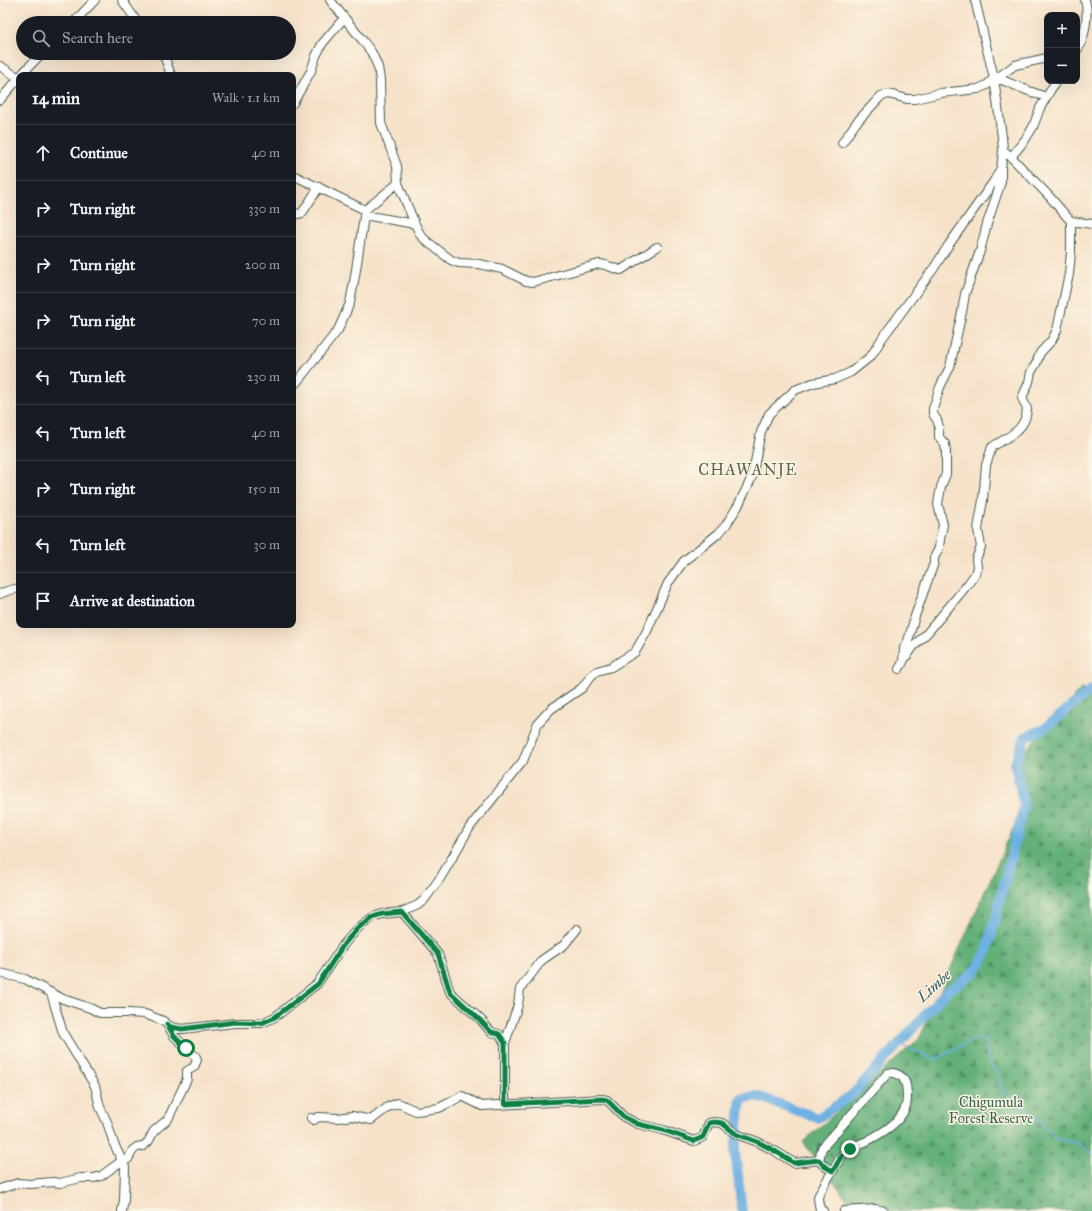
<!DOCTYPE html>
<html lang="en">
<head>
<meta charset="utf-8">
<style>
	body { margin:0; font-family:"IM FELL Great Primer",serif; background:#20242c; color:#f1f3f6 }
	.controls { position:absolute; right:12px; top:12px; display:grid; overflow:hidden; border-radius:8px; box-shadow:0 4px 16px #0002 }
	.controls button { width:36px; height:36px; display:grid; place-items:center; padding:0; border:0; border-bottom:1px solid #363941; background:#171b24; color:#f1f3f6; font:20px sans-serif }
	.stop { position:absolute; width:12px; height:12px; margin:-9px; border:3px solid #0b8043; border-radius:50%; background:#fff }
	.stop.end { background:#0b8043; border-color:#fff; box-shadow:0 1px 4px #0008 }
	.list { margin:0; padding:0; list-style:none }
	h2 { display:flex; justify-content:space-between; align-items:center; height:52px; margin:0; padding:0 16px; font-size:17px }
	h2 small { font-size:13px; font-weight:400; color:#9ea1a6 }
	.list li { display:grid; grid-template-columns:26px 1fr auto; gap:12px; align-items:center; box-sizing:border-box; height:56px; padding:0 16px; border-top:1px solid #363941 }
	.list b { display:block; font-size:15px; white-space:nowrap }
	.list em { font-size:13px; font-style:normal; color:#9ea1a6 }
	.icon { flex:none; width:22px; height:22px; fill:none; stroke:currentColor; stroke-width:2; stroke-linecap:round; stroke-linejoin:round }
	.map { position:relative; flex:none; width:1092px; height:1211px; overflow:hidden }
	.search { position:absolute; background:#171b24; box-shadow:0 4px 16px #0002; left:16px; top:16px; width:280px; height:44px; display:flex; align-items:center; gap:10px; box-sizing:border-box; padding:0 14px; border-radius:22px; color:#9ea1a6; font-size:15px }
	.panel { position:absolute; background:#171b24; box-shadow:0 4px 16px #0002; left:16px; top:72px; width:280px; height:556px; border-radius:8px }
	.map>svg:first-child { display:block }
</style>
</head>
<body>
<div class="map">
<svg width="1092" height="1211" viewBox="0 0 1092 1211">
	<defs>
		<pattern id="forest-firs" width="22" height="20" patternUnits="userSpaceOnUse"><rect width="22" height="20" fill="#63b079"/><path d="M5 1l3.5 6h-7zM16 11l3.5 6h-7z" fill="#519064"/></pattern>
	</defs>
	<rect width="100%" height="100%" fill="#fcf5e5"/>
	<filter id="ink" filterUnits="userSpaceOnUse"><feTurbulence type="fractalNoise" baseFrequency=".025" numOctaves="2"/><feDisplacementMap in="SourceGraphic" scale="8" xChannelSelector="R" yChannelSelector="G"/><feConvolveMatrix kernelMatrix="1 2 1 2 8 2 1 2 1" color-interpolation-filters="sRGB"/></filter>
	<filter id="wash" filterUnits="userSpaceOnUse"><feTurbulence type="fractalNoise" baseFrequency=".012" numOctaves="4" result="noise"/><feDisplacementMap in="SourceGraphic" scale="16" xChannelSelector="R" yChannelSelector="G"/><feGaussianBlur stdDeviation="0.9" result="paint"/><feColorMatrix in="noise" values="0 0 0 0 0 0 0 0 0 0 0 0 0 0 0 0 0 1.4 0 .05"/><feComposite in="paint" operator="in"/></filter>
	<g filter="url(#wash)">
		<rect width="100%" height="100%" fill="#f6e2c9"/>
		<!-- forest -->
		<path fill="url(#forest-firs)" stroke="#417656" d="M1082 688 1092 693V1211H856L803 1142 919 1039 1024 804 1013 764Z"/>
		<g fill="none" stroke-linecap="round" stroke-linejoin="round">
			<!-- stream -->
			<path stroke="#6eb1e3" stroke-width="1.5" d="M900 1044 935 1060 951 1051 977 1038 986 1041 988 1060 997 1073 1005 1095 1027 1109 1056 1138 1080 1144 1092 1154"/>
			<!-- river -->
			<path stroke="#6eb1e3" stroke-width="10" d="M742 1211 735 1152 741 1099 757 1096 818 1118 853 1094 946 992 975 972 987 951 1024 806 1015 764 1025 737 1044 729 1092 689"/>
		</g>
	</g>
	<g filter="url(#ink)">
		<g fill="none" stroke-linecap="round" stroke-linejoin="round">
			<defs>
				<path id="minor" d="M122 0 138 23
					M330 0 363 41 372 53 378 67 380 80 381 123 397 166 398 183 415 224 421 236 429 243 451 260 459 263 479 264 502 269 526 281 533 282 599 264C607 264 613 269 621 270L657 247
					M73 23 95 0
					M1077 50C1085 40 1089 12 1085 0
					M163 53 171 75
					M0 66 19 78
					M21 75 42 53
					M997 78 1029 91 1046 97
					M0 100 19 78
					M293 103 311 71 316 56 322 44 344 18
					M842 143 856 123 881 96 889 94 907 99H915L941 93 978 89 987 85 994 78H997L1015 65 1047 58
					M1003 150 1011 157 1049 196 1068 218 1071 221 1092 224
					M1011 157 1025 140 1033 127 1040 108 1056 81
					M293 175 365 210
					M293 215 302 213 319 187
					M364 215 415 224
					M293 385 297 382 338 330 350 303 355 276 365 210 398 183
					M0 594 7 591 19 588
					M903 661 914 646 928 632 968 584 975 574 977 567 976 559 981 547 978 529 983 500 986 465 992 447C1007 437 1026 431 1027 409L1022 398 1029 382 1031 372 1036 364 1040 353 1052 340 1057 330 1069 274 1071 252V221
					M899 669 903 662 904 648 908 641 915 616 934 563V558L939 548 940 539 943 525 938 504 941 487 946 474V452L945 444 939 437V427L937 420 933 414V409L940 387 950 367 962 312 965 294 980 251 987 224 1001 182V169
					M402 912 438 954 450 992 481 1020 491 1032 499 1034 505 1043V1104
					M0 973 25 979 63 999 90 1008 100 1013H128L145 1014 163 1021 171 1027 182 1029 235 1023H262L275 1017 317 984 344 944 358 928 373 917 382 914 402 912 418 905 424 900 441 877 470 827 523 761 538 723 551 709 582 688 591 676 597 671 611 667 635 652 647 631 668 583 684 561 719 533 726 525 738 506 752 477 761 432 769 414 795 390 813 383 835 379 851 372 871 356 883 337 934 268 948 246 994 181 1001 168 1002 161 1003 150 1002 137 994 78 975 0
					M51 993 63 1033 95 1086 100 1107 107 1122 114 1144 125 1167 124 1200 122 1211
					M505 1043 518 1005 520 989 542 960 564 945 577 929
					M311 1118 314 1120 318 1117 338 1118 352 1116 371 1120 388 1107 398 1103 416 1111 439 1108 462 1096 482 1106 602 1099 607 1100 624 1117 638 1124 663 1130 694 1141 703 1137 709 1123 714 1122 722 1123 736 1134 758 1142 775 1151 794 1163 819 1160
					M0 1189 18 1183 30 1184 53 1182 60 1183 81 1178H94L101 1176 119 1163 128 1159 133 1150 137 1147 143 1146 148 1142 154 1131 168 1119 187 1079V1071L194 1067 197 1060 196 1057 174 1036 167 1024
					M823 1211 820 1209C819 1205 818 1200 818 1197 819 1193 840 1158 843 1154 849 1147 859 1145 867 1141 884 1132 907 1119 907 1098 907 1093 907 1087 905 1082 902 1075 895 1072 888 1073L822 1148 819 1160 824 1166 833 1171
					M844 1211 876 1209 884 1211"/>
			</defs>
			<!-- minor casing -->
			<use href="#minor" stroke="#3f564a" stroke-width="10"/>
			<!-- minor -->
			<use href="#minor" stroke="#fff" stroke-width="8"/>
		</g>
	</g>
	<g fill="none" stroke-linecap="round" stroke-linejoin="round" filter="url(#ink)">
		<!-- route -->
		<path stroke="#0b8043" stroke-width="5" d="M186 1048 174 1036 167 1024 171 1027 182 1029 235 1022 262 1023 275 1017 318 984 344 944 358 928 373 917 382 914 402 912 438 954 450 992 480 1020 491 1032 499 1034 505 1043V1104L602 1099 607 1100 624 1117 638 1124 663 1130 694 1141 703 1137 709 1123 714 1122 722 1123 736 1134 758 1142 775 1151 794 1163 819 1160 824 1166 833 1171 842 1155 850 1149"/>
	</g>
	<g text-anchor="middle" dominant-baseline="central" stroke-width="3" stroke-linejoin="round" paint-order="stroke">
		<!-- park labels -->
		<g font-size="14" fill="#36614a" stroke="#fcf5e5">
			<text x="991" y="1102">Chigumula<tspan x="991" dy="16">Forest Reserve</tspan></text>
		</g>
		<!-- water labels -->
		<g font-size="15" font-style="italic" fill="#335a60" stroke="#fcf5e5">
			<text transform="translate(934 986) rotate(-42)">Limbe</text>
		</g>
		<!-- quarter labels -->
		<g font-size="16" letter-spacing="1" fill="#5f6650" stroke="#fcf5e5">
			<text x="748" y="469">CHAWANJE</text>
		</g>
	</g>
</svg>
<div class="controls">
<button>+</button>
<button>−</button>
</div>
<div class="stop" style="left:186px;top:1048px"></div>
<div class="stop end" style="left:850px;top:1149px"></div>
<div class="search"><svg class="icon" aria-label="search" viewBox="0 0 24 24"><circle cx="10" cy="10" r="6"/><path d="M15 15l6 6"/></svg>Search here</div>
<section class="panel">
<h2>14 min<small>Walk · 1.1 km</small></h2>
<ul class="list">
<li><svg class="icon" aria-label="ahead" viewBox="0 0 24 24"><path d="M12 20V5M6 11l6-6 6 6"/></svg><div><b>Continue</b></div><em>40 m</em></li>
<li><svg class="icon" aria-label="right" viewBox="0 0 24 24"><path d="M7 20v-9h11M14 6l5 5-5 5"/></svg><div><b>Turn right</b></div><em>330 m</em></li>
<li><svg class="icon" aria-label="right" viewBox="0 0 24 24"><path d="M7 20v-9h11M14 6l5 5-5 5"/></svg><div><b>Turn right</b></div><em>200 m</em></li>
<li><svg class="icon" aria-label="right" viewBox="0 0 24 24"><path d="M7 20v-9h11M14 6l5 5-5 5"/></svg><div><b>Turn right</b></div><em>70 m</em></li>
<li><svg class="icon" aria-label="left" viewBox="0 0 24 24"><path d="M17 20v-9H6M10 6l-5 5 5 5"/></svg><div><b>Turn left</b></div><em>230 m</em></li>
<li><svg class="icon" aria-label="left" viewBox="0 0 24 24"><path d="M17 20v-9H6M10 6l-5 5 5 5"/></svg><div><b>Turn left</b></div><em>40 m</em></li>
<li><svg class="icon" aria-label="right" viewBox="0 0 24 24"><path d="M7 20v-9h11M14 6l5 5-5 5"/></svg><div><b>Turn right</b></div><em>150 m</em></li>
<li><svg class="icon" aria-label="left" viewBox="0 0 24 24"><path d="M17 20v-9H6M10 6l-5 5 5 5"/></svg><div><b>Turn left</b></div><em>30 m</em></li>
<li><svg class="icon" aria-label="arrive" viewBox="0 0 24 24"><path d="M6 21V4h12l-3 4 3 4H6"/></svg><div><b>Arrive at destination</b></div></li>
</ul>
</section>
</div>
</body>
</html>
